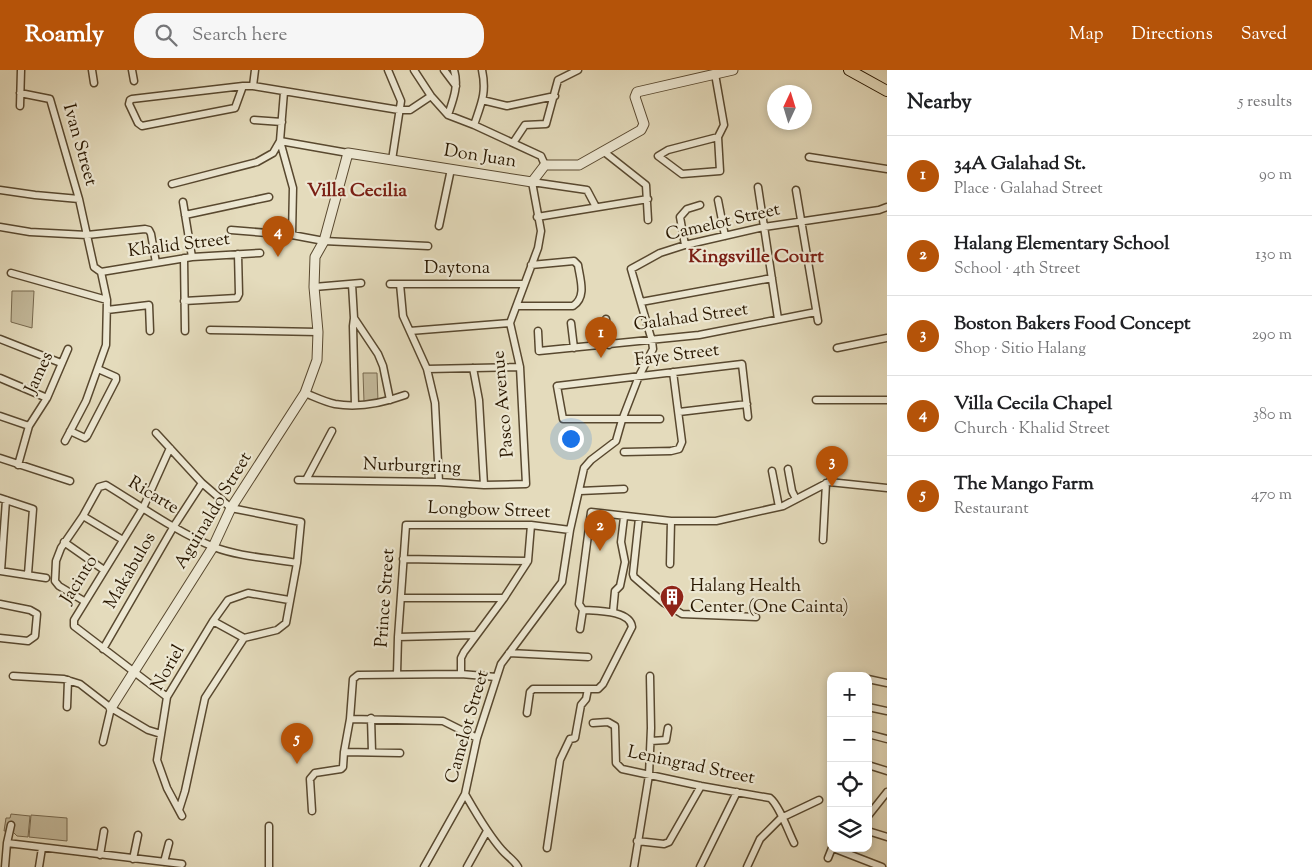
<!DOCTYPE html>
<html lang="en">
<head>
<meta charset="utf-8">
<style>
	body { margin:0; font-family:"Sorts Mill Goudy",serif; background:#f6f6f6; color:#202124 }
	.controls { position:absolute; right:15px; bottom:15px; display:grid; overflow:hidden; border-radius:10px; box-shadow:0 2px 8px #0003 }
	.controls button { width:45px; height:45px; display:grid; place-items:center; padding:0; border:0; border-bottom:1px solid #e0e0e0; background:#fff; color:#202124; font:25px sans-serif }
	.compass { position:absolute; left:767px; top:15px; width:45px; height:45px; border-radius:50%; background:#fff; box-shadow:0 2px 8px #0003; rotate:4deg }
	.you { position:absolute; left:570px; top:368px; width:18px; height:18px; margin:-12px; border:4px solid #fff; border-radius:50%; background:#1a73e8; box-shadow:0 0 0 8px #1a73e833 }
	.badge { display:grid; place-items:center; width:32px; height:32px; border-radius:50%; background:#b45309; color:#fff; font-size:16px; font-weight:700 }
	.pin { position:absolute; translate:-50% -41px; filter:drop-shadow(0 1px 2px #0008) }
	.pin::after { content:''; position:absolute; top:26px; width:18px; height:15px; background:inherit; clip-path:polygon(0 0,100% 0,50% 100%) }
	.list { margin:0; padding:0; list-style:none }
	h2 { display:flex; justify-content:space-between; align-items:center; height:65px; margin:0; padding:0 20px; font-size:21px }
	h2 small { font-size:16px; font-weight:400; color:#757577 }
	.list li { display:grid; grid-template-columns:32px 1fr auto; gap:15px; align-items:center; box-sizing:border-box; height:80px; padding:0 20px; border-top:1px solid #e0e0e0 }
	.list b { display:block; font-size:19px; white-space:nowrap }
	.list p { margin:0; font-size:16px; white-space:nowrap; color:#757577 }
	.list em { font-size:16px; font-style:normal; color:#757577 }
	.icon { flex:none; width:28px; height:28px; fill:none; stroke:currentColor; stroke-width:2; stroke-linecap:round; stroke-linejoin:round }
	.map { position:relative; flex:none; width:887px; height:797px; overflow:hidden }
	header { display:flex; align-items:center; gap:30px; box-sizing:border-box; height:70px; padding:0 25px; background:#b45309; color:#fff }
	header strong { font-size:24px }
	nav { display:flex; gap:28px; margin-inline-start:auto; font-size:18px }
	.search { width:350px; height:45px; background:#f6f6f6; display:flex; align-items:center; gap:12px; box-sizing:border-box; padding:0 18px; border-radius:20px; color:#757577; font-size:19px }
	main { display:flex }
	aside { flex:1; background:#fff }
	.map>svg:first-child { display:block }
</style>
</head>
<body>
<header>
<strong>Roamly</strong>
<div class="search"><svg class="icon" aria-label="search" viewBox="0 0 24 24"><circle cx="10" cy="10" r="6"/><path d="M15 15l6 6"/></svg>Search here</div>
<nav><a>Map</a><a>Directions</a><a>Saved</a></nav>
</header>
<main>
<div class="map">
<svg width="887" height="797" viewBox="0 0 887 797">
	<rect width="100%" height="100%" fill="#e4dbbc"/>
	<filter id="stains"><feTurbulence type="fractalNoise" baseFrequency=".004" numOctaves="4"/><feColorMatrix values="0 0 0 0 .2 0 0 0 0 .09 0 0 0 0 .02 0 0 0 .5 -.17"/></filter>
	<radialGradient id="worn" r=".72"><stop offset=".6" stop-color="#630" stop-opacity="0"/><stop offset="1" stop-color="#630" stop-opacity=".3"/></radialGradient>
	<!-- green -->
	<path fill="#c4ba9c" stroke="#76684e" d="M12 221H34L32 258 11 252Z
		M363 303H377L378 331 364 332Z
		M11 744 30 746 28 767 17 766 12 761H4L6 748H10Z
		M31 745 67 748V771L29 767Z"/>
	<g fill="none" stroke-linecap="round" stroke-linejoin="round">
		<defs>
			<path id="minor" d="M92 0 94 13
				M132 0 134 11
				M388 0 401 31 392 90
				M414 0 431 26 448 45 474 55 541 86 545 95
				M444 0 456 16
				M715 4 724 55 718 67 668 80 658 86 682 104 720 101 718 67
				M243 16 235 38 147 55 142 56 138 53 129 34 130 30 132 29 243 16H253L399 40H410L431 26
				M253 16 255 0
				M284 22 280 71 293 118 292 165
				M20 23 50 29 79 129 94 197 101 202 107 230 106 275 86 331 65 371
				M482 30 507 36 555 26
				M20 36 21 0
				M448 45C453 30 459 16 454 0
				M254 50 282 52
				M474 55C481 34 487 23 482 0
				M280 71 348 83
				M513 73 525 55 546 54 558 10 578 0
				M603 81 646 115 648 150
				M809 87 887 99
				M172 114 257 92 273 83 280 71
				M758 117 778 249
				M0 120 35 125 79 129
				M796 120 818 251
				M718 130 725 166
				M183 132 192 187
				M185 145 269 127
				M537 147 648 129
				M439 156 451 99
				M0 157 30 162 87 165 145 159 149 160 151 164 156 193
				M231 160 292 165 324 171 428 176
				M685 175 680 147 687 139 700 135
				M184 188 185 261
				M101 202 192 187 260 183
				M11 203 107 230
				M352 214 354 248 353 256 355 335
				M390 214H524
				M400 214 403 246 427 299 435 333 439 412
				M314 217 361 213
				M184 231 237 228 239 224 238 184
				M641 232 772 208
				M517 236H573C587 227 580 209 578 195L574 191 531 195
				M107 240 149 235 150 261
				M354 248 378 284 383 296 390 330
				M606 249 609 275
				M571 253 574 278
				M210 260 318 262
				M410 261 510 253
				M538 261 539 281 699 265 816 242
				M0 269 61 293
				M837 278 887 268
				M473 298 479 330 484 415
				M427 299 520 297
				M0 308 47 328
				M305 323C315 327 325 332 335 334 359 338 383 333 405 325
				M816 330H887
				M679 342 747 334
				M0 346 29 356
				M660 349H563L557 316 742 294 748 347
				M70 361 85 368 87 366 116 310V307L98 299
				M156 363 202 413 231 438 301 452 297 493 286 553 277 560 244 568
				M624 382 671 381 679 379 682 372 673 302
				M0 388 70 411
				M18 395 29 356 47 328 68 279
				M788 399 792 421 796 429
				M772 401 779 437
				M298 410 439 412 484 415 526 414 520 297 510 253 538 178 541 161 532 112 587 120 596 137
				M306 410 332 361
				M580 421 624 419
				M0 428 33 439 28 504
				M83 446 123 470
				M639 448 633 504 634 507 664 533 682 544 756 547
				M823 470 826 413
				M64 472 104 500
				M403 489 528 491
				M670 494 671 451
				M0 501 46 508
				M1 501 6 430
				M401 528H504
				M84 531 59 516 55 511 56 491 61 478 83 446 99 417 106 415C139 435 178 463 214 477 240 487 270 488 297 493
				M0 534 30 540 37 544 35 566 28 571 0 568
				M583 540 579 534 591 442 671 451H716L783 436 829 412 887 418
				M613 542 615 521 620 516 625 492 621 472 624 447
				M213 551 244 568
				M580 559 583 540
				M398 567 475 565
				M103 579 174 456 202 413
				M509 583 588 587
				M397 604 398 567 406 455H531L570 460
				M461 604V588L464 582 504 528 528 491 531 455
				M13 606 64 609 80 614 111 638 148 660 161 664
				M868 609 887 613
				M167 627 74 556V550L143 438 170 378
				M67 637 68 610
				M868 637 887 641
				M527 643 530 622 533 619H598L603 614 632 557C630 540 596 541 583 540
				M371 648 372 682
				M350 649 443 651 477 668
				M593 653 608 652 615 656 616 693 622 699 701 716 770 728C779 735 788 761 794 773
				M868 664 887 669
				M651 671 666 670 668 658
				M103 672 111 638
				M400 683 344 682 350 649 353 609 358 605 461 604 496 607
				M868 695 887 701
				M465 724C476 743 487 763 502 780 507 786 514 790 518 797
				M179 740 185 721 205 628 244 568
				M312 741 310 709 315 703 341 699 343 697 344 682
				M182 746 167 718 157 690 167 627 213 551 228 530 248 523 289 530
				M868 746 887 722
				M269 756V797
				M868 761 887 767
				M637 771 664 774 669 772 701 716
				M7 773 182 794
				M547 778 560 690 570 669 575 668 581 635 586 629 588 619
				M833 778 882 797
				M100 785 104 761
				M828 788 832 778
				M133 789 138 765
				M164 792 169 773
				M5 797 7 773 11 755
				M39 797 42 778
				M424 797 465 724 477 668 501 594 562 512 570 460 584 398 591 390 616 371 622 350 639 306 653 279 652 271 631 199 660 183 685 175 764 157 879 140 887 137
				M467 797 487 761
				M634 797 649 705 651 658 650 606
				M700 797 737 722
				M747 797 760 769 781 748 819 730"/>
			<path id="tertiary" d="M111 638 213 477 231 438 305 323 317 290 318 262 314 217 315 187 324 171 348 83 532 112 545 95H579L641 60 644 54 635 27 637 22 733 0"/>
			<path id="primary" d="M849 0 887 21"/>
		</defs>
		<!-- minor casing -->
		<use href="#minor" stroke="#58482f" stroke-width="9"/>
		<!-- tertiary casing -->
		<use href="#tertiary" stroke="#58482f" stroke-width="11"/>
		<!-- primary casing -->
		<use href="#primary" stroke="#291700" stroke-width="12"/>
		<!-- minor -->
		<use href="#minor" stroke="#ede8d3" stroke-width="6"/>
		<!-- tertiary -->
		<use href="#tertiary" stroke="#ede8d3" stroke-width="9"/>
		<!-- primary -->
		<use href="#primary" stroke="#e4dbbc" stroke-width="10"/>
	</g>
	<!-- icons -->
	<defs>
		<symbol id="building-pin" viewBox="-11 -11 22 30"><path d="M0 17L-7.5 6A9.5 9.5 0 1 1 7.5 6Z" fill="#8f2418" stroke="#ede8d3"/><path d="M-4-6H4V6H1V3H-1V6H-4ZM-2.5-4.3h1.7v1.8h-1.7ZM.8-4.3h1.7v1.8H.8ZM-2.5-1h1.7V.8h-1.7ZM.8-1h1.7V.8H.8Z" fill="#fff"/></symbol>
	</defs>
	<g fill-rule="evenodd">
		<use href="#building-pin" x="658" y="513" width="28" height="38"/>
	</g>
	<g text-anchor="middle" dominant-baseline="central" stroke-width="4.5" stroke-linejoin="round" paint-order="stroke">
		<!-- street labels -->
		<g font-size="18" fill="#291700" stroke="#ede8d3">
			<text transform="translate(79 75) rotate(74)">Ivan Street</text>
			<text transform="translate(480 87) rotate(9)">Don Juan</text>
			<text transform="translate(723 153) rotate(-13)">Camelot Street</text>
			<text transform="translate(179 176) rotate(-7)">Khalid Street</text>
			<text x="457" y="199">Daytona</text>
			<text transform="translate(691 248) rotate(-8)">Galahad Street</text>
			<text transform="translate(677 286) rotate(-7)">Faye Street</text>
			<text transform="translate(40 303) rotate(-65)">James</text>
			<text transform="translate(504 334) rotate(-95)">Pasco Avenue</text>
			<text transform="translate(412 397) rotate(2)">Nurburgring</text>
			<text transform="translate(153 426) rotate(31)">Ricarte</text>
			<text transform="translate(214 441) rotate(-59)">Aguinaldo Street</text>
			<text transform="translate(489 441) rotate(2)">Longbow Street</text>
			<text transform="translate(131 501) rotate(-60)">Makabulos</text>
			<text transform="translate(80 510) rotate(-58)">Jacinto</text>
			<text transform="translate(386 528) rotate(-86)">Prince Street</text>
			<text transform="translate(169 598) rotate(-61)">Noriel</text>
			<text transform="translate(468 657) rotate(-74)">Camelot Street</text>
			<text transform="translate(691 696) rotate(12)">Leningrad Street</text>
		</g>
		<!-- poi labels -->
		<g font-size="18" fill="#291700" stroke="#ede8d3" text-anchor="start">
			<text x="690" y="517">Halang Health<tspan x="690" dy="21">Center (One Cainta)</tspan></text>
		</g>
		<!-- neighbourhood labels -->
		<g font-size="19" font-weight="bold" fill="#7a1f14" stroke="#ede8d3">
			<text x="357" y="121">Villa Cecilia</text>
			<text x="756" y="187">Kingsville Court</text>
		</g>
	</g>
	<rect width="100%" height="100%" filter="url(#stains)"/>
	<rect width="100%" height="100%" fill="url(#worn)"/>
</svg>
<div class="controls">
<button>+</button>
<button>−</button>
<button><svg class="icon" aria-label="locate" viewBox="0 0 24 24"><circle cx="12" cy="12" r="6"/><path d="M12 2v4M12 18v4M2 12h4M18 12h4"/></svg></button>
<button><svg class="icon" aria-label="layers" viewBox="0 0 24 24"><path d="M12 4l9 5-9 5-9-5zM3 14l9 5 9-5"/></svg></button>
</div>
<svg class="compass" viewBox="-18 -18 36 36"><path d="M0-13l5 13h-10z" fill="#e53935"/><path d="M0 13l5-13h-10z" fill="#757577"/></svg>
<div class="you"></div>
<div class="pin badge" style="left:601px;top:288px">1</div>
<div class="pin badge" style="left:600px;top:481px">2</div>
<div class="pin badge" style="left:832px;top:417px">3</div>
<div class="pin badge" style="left:278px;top:187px">4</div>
<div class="pin badge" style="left:297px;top:694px">5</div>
</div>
<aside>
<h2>Nearby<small>5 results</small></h2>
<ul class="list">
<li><span class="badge">1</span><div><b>34A Galahad St.</b><p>Place · Galahad Street</p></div><em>90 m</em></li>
<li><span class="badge">2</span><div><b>Halang Elementary School</b><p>School · 4th Street</p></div><em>130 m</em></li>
<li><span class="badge">3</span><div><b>Boston Bakers Food Concept</b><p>Shop · Sitio Halang</p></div><em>290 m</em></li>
<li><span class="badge">4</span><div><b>Villa Cecila Chapel</b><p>Church · Khalid Street</p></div><em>380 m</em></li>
<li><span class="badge">5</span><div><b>The Mango Farm</b><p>Restaurant</p></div><em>470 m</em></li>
</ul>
</aside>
</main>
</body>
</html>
